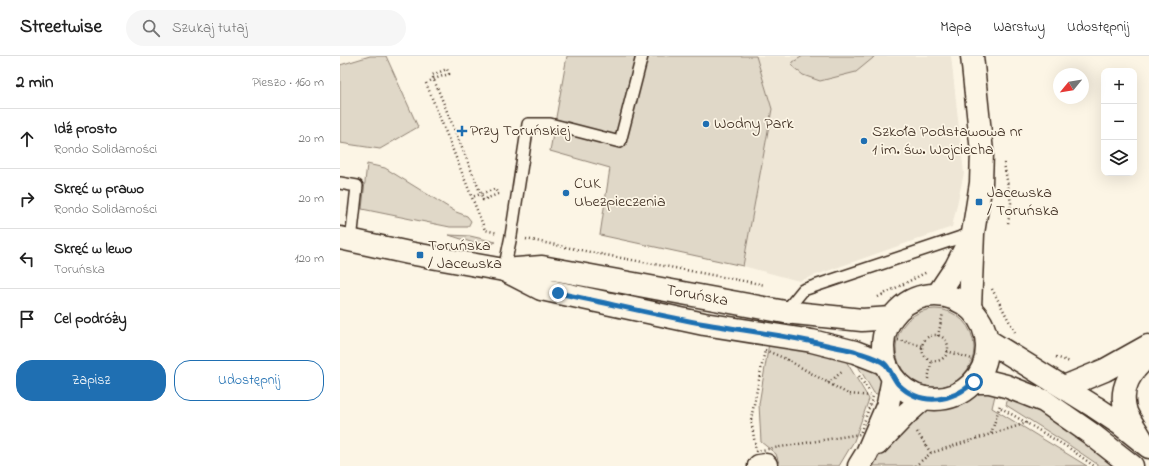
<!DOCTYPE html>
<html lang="pl">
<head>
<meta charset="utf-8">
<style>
	body { margin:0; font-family:"Indie Flower",sans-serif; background:#f6f6f6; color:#222 }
	.controls { position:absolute; right:12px; top:12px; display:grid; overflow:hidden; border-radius:8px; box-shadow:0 4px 16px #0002 }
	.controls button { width:36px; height:36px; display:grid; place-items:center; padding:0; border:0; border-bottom:1px solid #e0e0e0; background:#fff; color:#222; font:20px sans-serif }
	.compass { position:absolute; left:713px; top:12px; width:36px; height:36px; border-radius:50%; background:#fff; box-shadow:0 4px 16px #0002; rotate:240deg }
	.stop { position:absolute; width:12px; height:12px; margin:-9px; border:3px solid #1f6fb2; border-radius:50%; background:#fff }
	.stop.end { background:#1f6fb2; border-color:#fff; box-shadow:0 1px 4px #0008 }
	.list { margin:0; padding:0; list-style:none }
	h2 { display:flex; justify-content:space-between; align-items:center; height:52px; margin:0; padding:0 16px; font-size:17px }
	h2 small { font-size:13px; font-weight:400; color:#767676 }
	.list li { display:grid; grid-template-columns:26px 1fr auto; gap:12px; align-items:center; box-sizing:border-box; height:60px; padding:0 16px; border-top:1px solid #e0e0e0 }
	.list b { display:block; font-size:15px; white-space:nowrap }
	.list p { margin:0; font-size:13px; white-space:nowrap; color:#767676 }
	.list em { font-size:13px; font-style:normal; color:#767676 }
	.actions { display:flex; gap:8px; padding:12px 16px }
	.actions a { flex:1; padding:9px 0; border:1px solid #1f6fb2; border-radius:16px; text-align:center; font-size:14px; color:#1f6fb2 }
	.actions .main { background:#1f6fb2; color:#fff }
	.icon { flex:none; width:22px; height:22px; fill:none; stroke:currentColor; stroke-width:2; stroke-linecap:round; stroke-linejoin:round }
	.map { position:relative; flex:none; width:809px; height:410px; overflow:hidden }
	header { display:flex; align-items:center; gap:24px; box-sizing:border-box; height:56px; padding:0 20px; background:#fff; border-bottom:1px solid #e0e0e0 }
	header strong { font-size:19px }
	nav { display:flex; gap:22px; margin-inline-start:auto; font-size:14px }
	.search { width:280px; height:36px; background:#f6f6f6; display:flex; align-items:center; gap:10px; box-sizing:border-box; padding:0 14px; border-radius:22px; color:#767676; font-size:15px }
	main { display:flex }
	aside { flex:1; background:#fff }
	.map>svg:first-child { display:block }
</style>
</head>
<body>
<header>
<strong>Streetwise</strong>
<div class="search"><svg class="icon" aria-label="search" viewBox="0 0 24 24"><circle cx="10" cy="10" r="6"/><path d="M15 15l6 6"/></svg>Szukaj tutaj</div>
<nav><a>Mapa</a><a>Warstwy</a><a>Udostępnij</a></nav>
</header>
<main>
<aside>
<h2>2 min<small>Pieszo · 160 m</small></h2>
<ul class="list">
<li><svg class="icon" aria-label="ahead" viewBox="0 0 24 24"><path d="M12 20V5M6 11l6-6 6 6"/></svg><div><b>Idź prosto</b><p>Rondo Solidarności</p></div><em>20 m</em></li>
<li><svg class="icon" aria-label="right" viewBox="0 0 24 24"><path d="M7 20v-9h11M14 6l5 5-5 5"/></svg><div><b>Skręć w prawo</b><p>Rondo Solidarności</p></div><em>20 m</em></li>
<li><svg class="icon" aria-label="left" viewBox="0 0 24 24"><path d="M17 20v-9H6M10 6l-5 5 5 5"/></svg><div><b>Skręć w lewo</b><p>Toruńska</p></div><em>120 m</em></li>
<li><svg class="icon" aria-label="arrive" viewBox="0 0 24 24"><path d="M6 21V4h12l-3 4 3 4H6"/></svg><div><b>Cel podróży</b></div></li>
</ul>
<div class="actions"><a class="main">Zapisz</a><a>Udostępnij</a></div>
</aside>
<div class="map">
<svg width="809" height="410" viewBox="0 0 809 410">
	<rect width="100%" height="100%" fill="#fcf5e5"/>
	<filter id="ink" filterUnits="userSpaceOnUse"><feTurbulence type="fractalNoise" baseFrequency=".025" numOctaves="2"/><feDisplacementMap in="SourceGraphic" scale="8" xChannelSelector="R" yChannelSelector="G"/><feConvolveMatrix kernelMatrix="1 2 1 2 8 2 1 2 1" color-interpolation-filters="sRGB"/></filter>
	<g filter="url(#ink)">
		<!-- built -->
		<path fill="#eee6d6" d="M416 0H611L624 117 612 171 459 225 403 210 432 53Z"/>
		<!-- green -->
		<path fill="#e0d8c8" stroke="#8e8173" d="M30 0H46L78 71 40 93 0 87V9Z
			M227 0H416L432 53 403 210 260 179 270 112 210 95Z
			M463 0H534L533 2 516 16 480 25 463 19 452 10 453 6Z
			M27 108 45 112 116 156 127 160 131 165 128 171H110L22 153Z
			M109 179 130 180 156 186 147 190H143Z
			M556 292a39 39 0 1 1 78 0a39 39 0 1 1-78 0Z
			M429 287 503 300 529 343 514 385 499 410H440L436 398 421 386 419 348Z
			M519 304C536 314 544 318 540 339L534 337 519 312Z
			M656 335 652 352 747 410H532L539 398 588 352 604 351 618 347 638 336Z
			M669 339 694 347 774 410H760L726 387 666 349Z"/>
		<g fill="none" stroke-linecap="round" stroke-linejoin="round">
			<defs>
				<path id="service" d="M0 127 17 130 11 185
					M164 214 171 180 188 68H210L280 86 302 0
					M445 256 463 234 633 177"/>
				<path id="minor" d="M419 410 426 409V410"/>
				<path id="tertiary" d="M724 331 765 314 808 290
					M803 386C798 376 790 366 786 356 778 331 792 314 809 299
					M537 388 565 359 584 342
					M519 410 527 397 548 348 553 322"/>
				<g id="secondary">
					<path id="s1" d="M0 182 69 197 164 214 202 211 445 256 522 264 551 262"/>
					<path d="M164 214 201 233 364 268 472 285 515 296 546 308"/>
					<path d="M598 238 616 211 630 183"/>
					<circle cx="595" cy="291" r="52"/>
					<path d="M630 252 633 177 641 127 642 96 632 0"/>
					<path d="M647 284 755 351 779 367 809 391"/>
					<path d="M634 326H650L666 330 704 345 750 377 792 410"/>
				</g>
			</defs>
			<!-- service casing -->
			<use href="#service" stroke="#3b2a1e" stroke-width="14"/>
			<!-- minor casing -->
			<use href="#minor" stroke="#3b2a1e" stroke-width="25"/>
			<!-- tertiary casing -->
			<use href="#tertiary" stroke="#3b2a1e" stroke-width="25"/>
			<!-- secondary casing -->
			<use href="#secondary" stroke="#3b2a1e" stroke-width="25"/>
			<!-- path -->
			<path stroke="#3b2a1e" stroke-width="2.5" stroke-dasharray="1 3" stroke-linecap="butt" d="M90 25C96 22 103 20 109 18L107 13 92 19 94 24 141 138 143 144 158 138 155 133 132 141
				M86 27 145 174 158 177
				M664 107 671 147 668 168
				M186 183 255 197 425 229
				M652 233 675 276
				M538 241 587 216
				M582 292a13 13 0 1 1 26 0a13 13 0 1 1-26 0Z
				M598 280 603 257
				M554 283 583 290
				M425 294 446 303 508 338 533 340 520 378 416 395 411 363Z
				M607 295 635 304
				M716 301 730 306
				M519 320 529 335
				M588 323 592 304
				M488 327 503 315
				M661 352 729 392 754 410
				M577 376 591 397
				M652 378 687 367
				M575 410 591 397 651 378 660 349"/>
			<!-- service -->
			<use href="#service" stroke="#fcf5e5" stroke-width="11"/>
			<!-- minor -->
			<use href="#minor" stroke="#fcf5e5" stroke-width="22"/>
			<!-- tertiary -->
			<use href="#tertiary" stroke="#fcf5e5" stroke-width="22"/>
			<!-- secondary -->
			<use href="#secondary" stroke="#fcf5e5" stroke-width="22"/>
		</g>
	</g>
	<g fill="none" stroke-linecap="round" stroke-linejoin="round" filter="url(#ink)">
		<!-- route -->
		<path stroke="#1f6fb2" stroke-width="5" d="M218 237C267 247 316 259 366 268 407 275 450 280 491 290 500 292 509 293 517 296 526 299 538 302 545 308 548 310 554 323 558 328 581 351 612 346 634 326"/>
	</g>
	<!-- markers -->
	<g fill="#1f6fb2" stroke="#fcf5e5" stroke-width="1.5">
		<circle cx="366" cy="68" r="4"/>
		<path d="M120 69h4v4h4v4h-4v4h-4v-4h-4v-4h4z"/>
		<circle cx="524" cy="85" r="4"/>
		<circle cx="226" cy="137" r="4"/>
		<rect x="635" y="142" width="8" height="8" rx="2"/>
		<rect x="76" y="195" width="8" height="8" rx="2"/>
	</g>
	<g text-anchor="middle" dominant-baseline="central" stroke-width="3.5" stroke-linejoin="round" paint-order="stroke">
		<!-- poi labels -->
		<g font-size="16" fill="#3b2a1e" stroke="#fcf5e5" text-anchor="start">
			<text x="374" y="68">Wodny Park</text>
			<text x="130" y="75">Przy Toruńskiej</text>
			<text x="532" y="76">Szkoła Podstawowa nr<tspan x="532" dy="18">1 im. św. Wojciecha</tspan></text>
			<text x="234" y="128">CUK<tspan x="234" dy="18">Ubezpieczenia</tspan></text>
			<text x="647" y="137">Jacewska<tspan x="647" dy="18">/ Toruńska</tspan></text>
			<text x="88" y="190">Toruńska<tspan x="88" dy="18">/ Jacewska</tspan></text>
		</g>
		<!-- street labels -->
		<g font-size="16" fill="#3b2a1e" stroke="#fcf5e5">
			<text stroke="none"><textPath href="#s1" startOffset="363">Toruńska</textPath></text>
		</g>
	</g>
</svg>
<div class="controls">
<button>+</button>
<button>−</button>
<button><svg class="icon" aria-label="layers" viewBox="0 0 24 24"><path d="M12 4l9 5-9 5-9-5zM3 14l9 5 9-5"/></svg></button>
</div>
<svg class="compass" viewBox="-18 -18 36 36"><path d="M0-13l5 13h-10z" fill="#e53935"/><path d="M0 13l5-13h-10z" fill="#767676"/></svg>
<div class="stop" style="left:634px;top:326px"></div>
<div class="stop end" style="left:218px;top:237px"></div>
</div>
</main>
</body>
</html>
